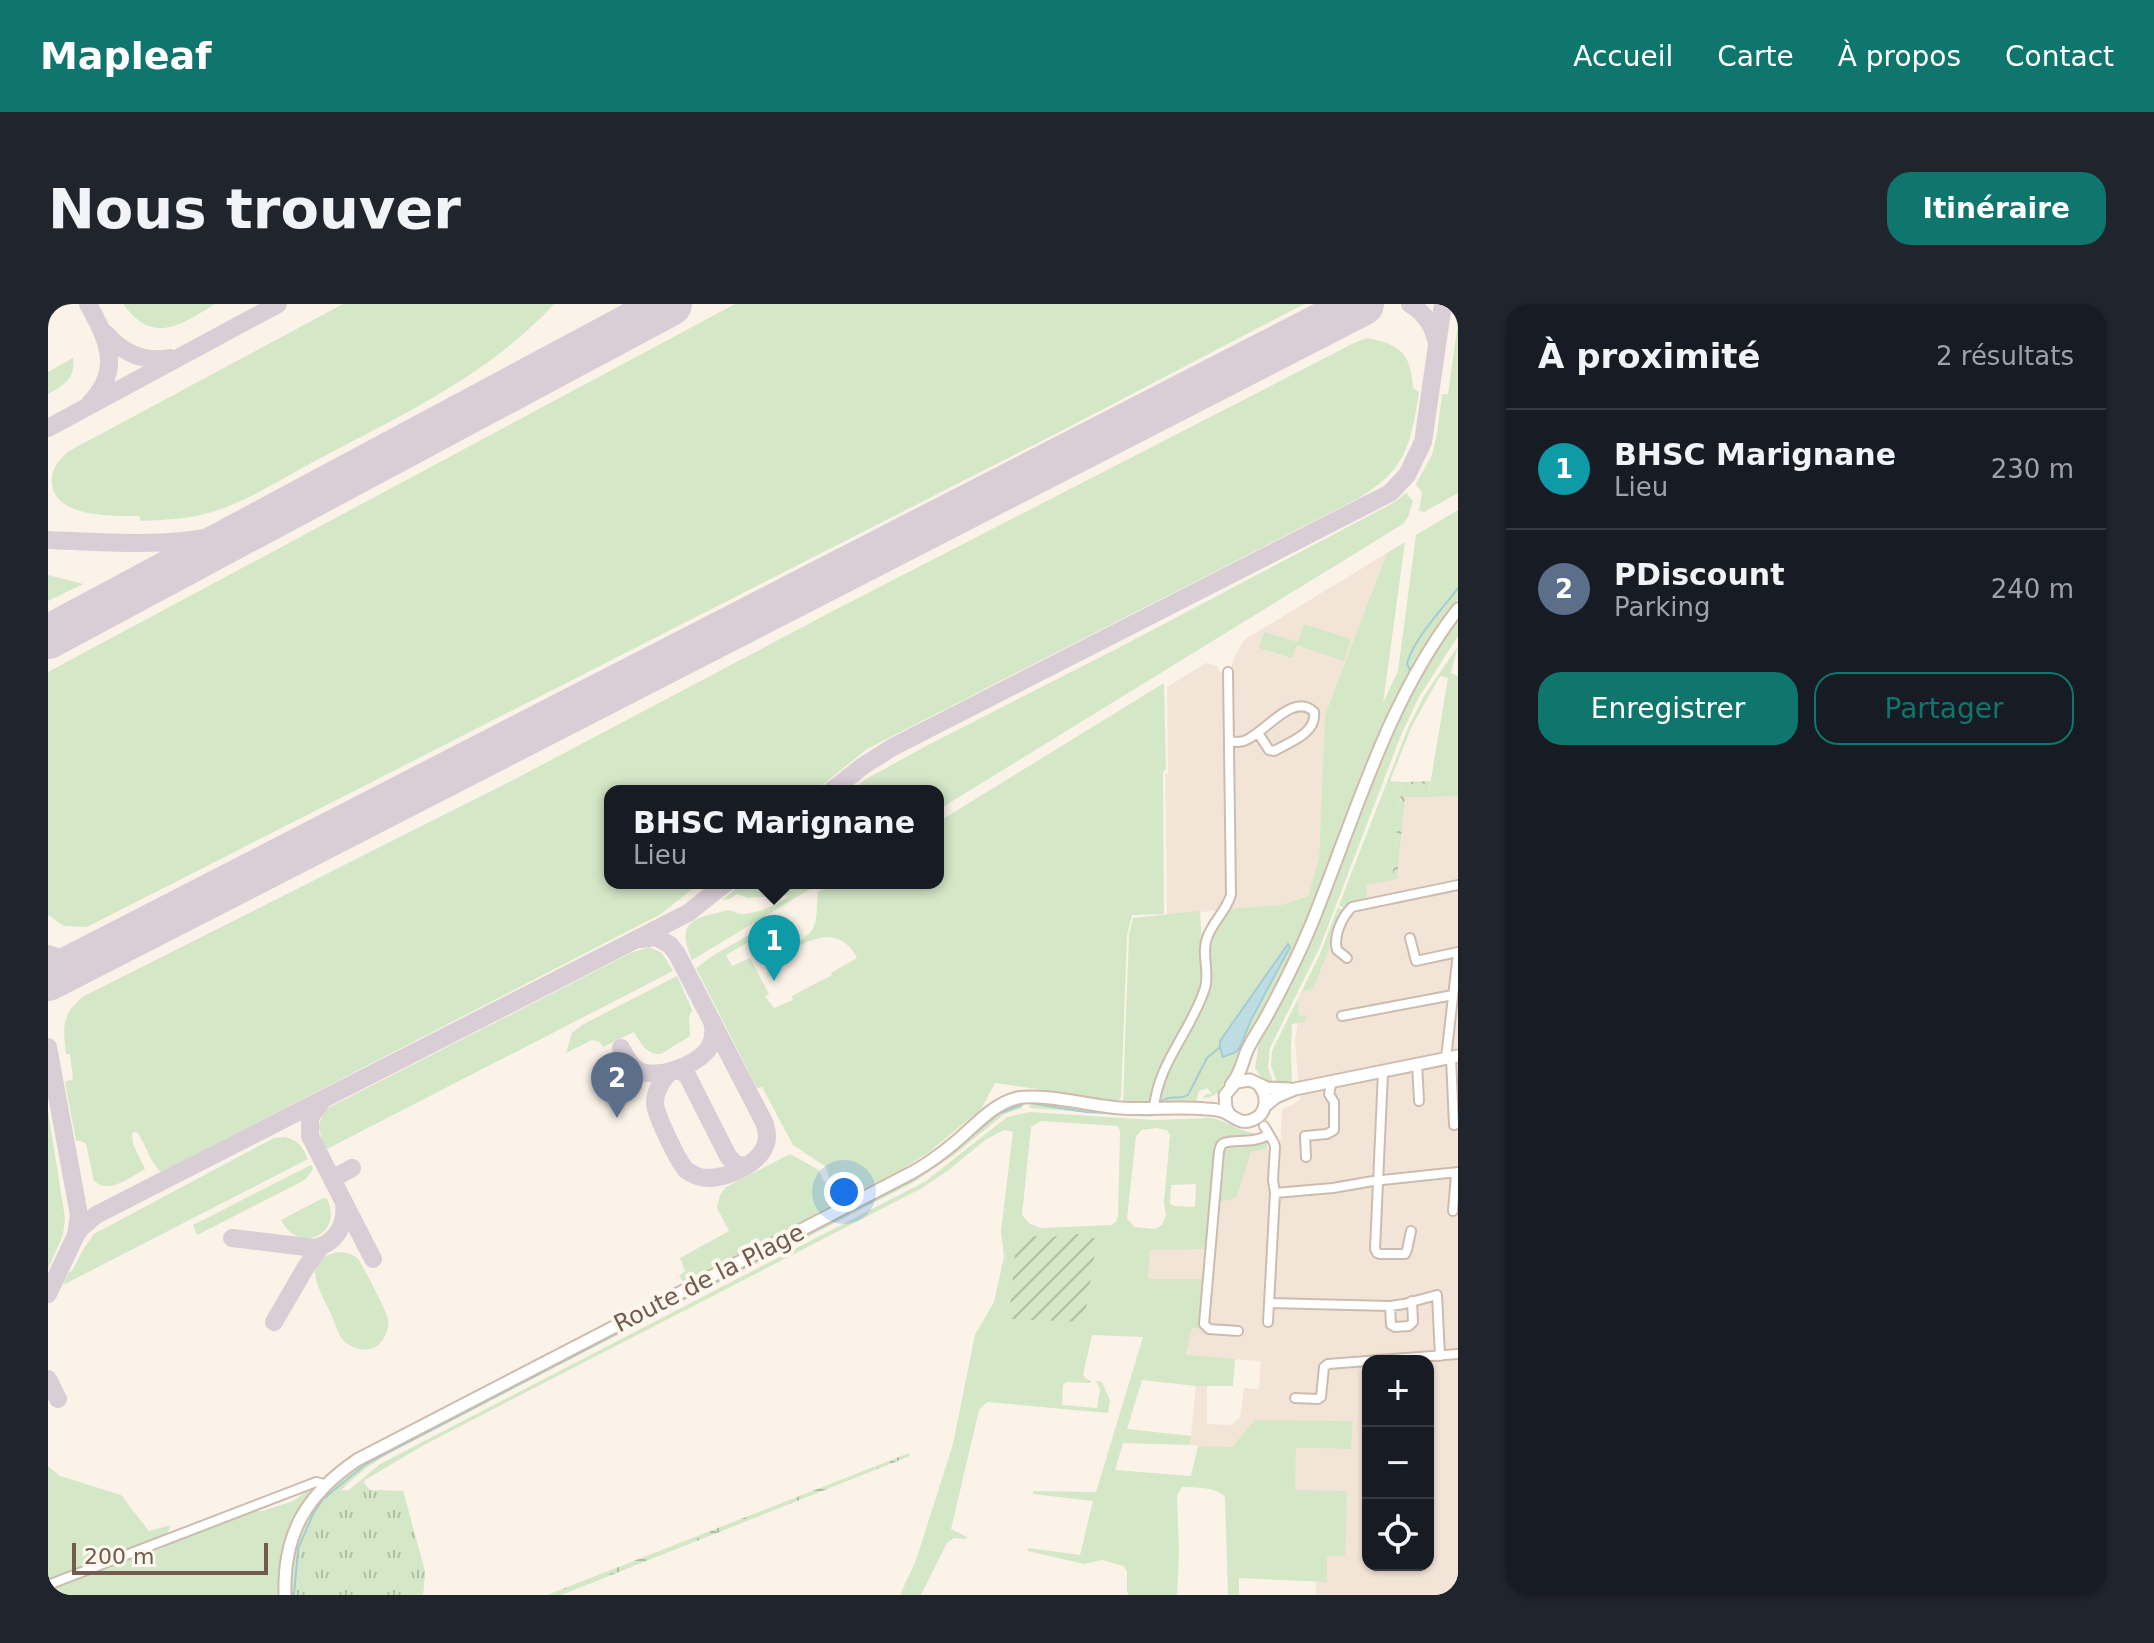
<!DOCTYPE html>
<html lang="fr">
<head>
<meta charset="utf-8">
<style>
	body { margin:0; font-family:"DejaVu Sans",sans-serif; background:#20242c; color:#f1f3f6 }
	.controls { position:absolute; right:24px; bottom:24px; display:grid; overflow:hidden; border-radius:16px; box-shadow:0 2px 6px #0004 }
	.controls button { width:72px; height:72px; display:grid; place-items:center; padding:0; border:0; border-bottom:2px solid #363941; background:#171b24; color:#f1f3f6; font:40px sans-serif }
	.scale { position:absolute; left:24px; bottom:20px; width:196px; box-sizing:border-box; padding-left:8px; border:4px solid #735b4e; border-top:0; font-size:22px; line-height:28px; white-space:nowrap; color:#735b4e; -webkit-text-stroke:6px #fef7ee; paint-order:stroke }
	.you { position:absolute; left:796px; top:888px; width:28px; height:28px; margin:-20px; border:6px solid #fff; border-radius:50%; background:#1a73e8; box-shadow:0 0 0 12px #1a73e833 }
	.badge { display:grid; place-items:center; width:52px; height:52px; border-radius:50%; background:#0f766e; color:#fff; font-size:26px; font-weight:700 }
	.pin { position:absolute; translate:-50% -66px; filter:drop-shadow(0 2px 4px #0008) }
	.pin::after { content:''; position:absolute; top:42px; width:28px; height:24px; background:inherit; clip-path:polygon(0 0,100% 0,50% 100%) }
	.popup { position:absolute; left:556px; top:481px; width:340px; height:104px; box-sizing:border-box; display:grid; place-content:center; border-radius:16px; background:#171b24; filter:drop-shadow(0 2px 6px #0005); font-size:26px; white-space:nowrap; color:#9ea1a6 }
	.popup b { font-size:30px; color:#f1f3f6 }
	.popup::after { content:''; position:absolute; left:50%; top:100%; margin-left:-16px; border:16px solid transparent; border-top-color:#171b24 }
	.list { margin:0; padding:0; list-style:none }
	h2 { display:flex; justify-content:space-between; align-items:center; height:104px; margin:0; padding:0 32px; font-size:34px }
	h2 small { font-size:26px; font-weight:400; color:#9ea1a6 }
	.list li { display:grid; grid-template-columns:52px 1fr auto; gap:24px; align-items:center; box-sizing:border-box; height:120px; padding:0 32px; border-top:2px solid #363941 }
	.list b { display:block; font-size:30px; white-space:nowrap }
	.list p { margin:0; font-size:26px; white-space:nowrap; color:#9ea1a6 }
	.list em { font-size:26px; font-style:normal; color:#9ea1a6 }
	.actions { display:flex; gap:16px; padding:24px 32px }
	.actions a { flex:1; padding:18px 0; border:2px solid #0f766e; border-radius:24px; text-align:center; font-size:28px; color:#0f766e }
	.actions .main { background:#0f766e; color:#fff }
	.icon { flex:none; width:44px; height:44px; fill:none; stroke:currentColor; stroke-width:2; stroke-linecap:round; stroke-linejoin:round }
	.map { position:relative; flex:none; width:1410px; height:1291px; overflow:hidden; border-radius:24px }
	header { display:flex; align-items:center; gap:48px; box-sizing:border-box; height:112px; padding:0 40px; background:#0f766e; color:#fff }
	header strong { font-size:38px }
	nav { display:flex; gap:44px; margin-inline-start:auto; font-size:28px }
	.intro { display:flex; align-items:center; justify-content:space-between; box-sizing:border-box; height:192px; padding:0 48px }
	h1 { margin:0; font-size:56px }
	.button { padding:20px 36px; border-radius:24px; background:#0f766e; color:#fff; font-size:28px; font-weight:700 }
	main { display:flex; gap:48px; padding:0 48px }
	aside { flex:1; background:#171b24; border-radius:24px; box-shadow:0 2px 6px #0004 }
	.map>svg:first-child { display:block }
</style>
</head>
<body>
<header>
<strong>Mapleaf</strong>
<nav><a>Accueil</a><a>Carte</a><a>À propos</a><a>Contact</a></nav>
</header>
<div class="intro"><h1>Nous trouver</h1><a class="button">Itinéraire</a></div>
<main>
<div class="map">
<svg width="1410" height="1291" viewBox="0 0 1410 1291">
	<defs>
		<pattern id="forest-crowns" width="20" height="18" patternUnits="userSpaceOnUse" patternTransform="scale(2)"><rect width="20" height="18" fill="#d4e7c7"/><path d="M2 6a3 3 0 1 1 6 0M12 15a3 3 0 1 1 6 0" fill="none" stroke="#b0bea4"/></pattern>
		<pattern id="wetland-marsh" width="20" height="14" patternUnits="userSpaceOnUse" patternTransform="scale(2)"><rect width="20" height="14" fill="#d4e7c7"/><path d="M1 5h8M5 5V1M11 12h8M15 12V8" fill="none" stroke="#b0bea4"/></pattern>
		<pattern id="park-tufts" width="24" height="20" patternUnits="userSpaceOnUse" patternTransform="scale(2)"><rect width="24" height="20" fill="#d4e7c7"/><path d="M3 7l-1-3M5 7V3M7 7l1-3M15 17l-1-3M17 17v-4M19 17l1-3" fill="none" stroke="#b0bea4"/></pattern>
		<pattern id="garden-furrows" width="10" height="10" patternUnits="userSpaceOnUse" patternTransform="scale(2)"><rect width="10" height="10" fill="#d4e7c7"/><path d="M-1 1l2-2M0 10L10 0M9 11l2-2" fill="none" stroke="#b0bea4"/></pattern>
	</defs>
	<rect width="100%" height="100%" fill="#fbf3e8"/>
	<!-- residential -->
	<path fill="#f2e5d7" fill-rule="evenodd" d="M1339 249 1277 411 1271 554 1260 592 1233 601 1119 611 1117 470H1120L1119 383 1158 359 1169 362 1172 369 1182 368 1186 354 1196 336Z
		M1410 492V1291H1268V1277H1279V1252H1296L1298 1187H1246L1248 1144 1303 1145 1305 1118 1184 1144 1142 1141 1148 1082H1159V1120L1183 1121 1192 1113 1196 1084 1211 1085 1213 1057 1138 1052 1144 1024 1152 1025 1100 975 1102 946 1163 900 1203 847 1232 843 1234 806 1252 796 1247 737 1251 712 1250 695 1253 688 1265 685 1297 605 1319 597 1317 581 1349 574 1357 493ZM1320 1057H1380V1261H1320Z"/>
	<!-- grass -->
	<path fill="#d4e7c7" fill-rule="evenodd" d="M75 0H167C131 22 105 41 75 0Z
		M295 0H506C441 71 353 111 269 156 234 174 198 199 160 209 139 215 115 216 93 217L91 212C66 212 6 214 4 179 3 164 11 156 21 147Z
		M687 0H1256L1019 124 39 623 16 622 0 611V368Z
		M1410 19V189L1376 208 1371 207 1374 189 1368 180 1384 151 1389 130 1394 90H1400Z
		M1319 34C1352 40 1363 49 1365 84L1371 88C1366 120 1362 152 1337 175 1329 182 1320 188 1311 194L819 445 767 487H562V579H652L613 610 113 868C101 857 98 840 89 828H86L84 830 85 840 97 865C82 873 61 891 46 877L38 840 33 837H28L17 778 25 775 22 750H18C15 723 13 710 36 692L469 474 781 309 1306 39Z
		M25 54C28 74 16 82 0 90V68Z
		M1358 189 1365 197 1360 213 1355 220 890 506V487H804L818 475 880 441 1074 342 1347 198Z
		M1410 206V295L1390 321 1363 364 1334 421 1250 636 1197 742 1186 769 1175 780 1170 789 1162 793 1154 795 1158 790H1164L1159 784 1151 787 1148 797 1116 799 1111 797 1110 793 1114 776 1159 687 1161 636 1180 605 1233 601 1260 592 1271 554 1277 411 1339 249 1357 238 1335 399 1350 367 1368 231Z
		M0 271 35 280 0 297Z
		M1410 312V332L1371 393 1353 431 1272 643 1222 744 1220 764 1226 780 1216 777 1207 764 1211 738 1258 646 1338 440 1369 375Z
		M1256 320 1303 335 1296 357 1249 341 1244 354 1211 344 1216 328 1250 338Z
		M1410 342 1403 369 1410 372V492L1380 493 1400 374 1392 372 1364 422 1342 477 1354 478 1344 576 1318 581 1319 597 1297 605 1291 601 1360 424 1376 392Z
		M1116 379 1118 465 1115 468 1116 610 1084 611 1079 631 1073 793 1070 797 947 779 933 805 881 848 856 864 636 979 631 972 637 967 632 954 681 927 669 904 672 891 678 883 742 850 771 866 776 878 782 877 778 863 745 841 714 783 709 784 648 664 666 651 713 624 720 635 708 641 704 636 678 651 684 662 702 654 721 690 717 692 726 704 745 696 744 692 784 671 783 669 809 654C792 621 764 634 739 648L738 645C772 625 767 626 770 588L788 579H890V518Z
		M695 579H772L644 656C633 629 634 616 665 610 670 609 679 605 684 607 688 608 691 611 696 610 709 609 733 600 742 591L700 594 689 590 682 595 674 596Z
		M1290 603 1296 608 1265 685 1253 688 1250 695 1251 712 1258 711 1257 718 1244 720 1243 743 1244 780 1230 781 1223 762 1224 747 1272 650Z
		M1152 607 1156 674 1154 685 1107 780 1102 800 1075 799 1081 630 1085 614Z
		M601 643 614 649 625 667 279 845 275 839 270 822 278 805 583 649Z
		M629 672 644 706 641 713 642 732 613 750C598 751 593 739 586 728L555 743 552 738 544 736 518 749 524 729 534 721Z
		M987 798 1039 805 1104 808 1103 813 981 804 982 801Z
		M971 799H974V804L956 810 906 851 866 878 345 1147C320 1161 300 1177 281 1200L275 1186 319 1155 863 873 948 809Z
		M0 807 17 914 15 931 0 965Z
		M982 808 1105 816 1164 814C1181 817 1196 832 1215 829L1220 844 1203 848 1188 894 1163 900 1160 945 1102 946 1100 975H1157L1152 1025 1144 1024 1138 1051 1187 1055 1185 1082H1148L1094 1076 1079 1125 1143 1132 1142 1141 1075 1139 1067 1166 1143 1172 1150 1142 1184 1143 1207 1116 1305 1117 1303 1145 1248 1144 1247 1186 1299 1187 1297 1252H1279V1278L1191 1274V1291H1180L1177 1193C1167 1182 1148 1184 1134 1183L1129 1191 1131 1248 1129 1291H1081L1079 1288V1268L1076 1262 1054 1256 1036 1260 980 1247V1244L1032 1251 1045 1197 985 1190V1187L1048 1188 1095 1033 1044 1031 1035 1071 1037 1074 1043 1077V1079L1018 1078 1015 1081 1014 1101 1049 1104 1052 1085 1048 1077 1054 1078 1062 1096 1060 1109 939 1098 931 1106 903 1225 919 1233 917 1235 906 1234 899 1239 873 1291H852L868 1256 905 1140 927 1031 946 998 956 953 953 927 965 828 956 826 937 836 902 865 874 884 374 1142 317 1176 316 1179 322 1186 355 1187 377 1268 375 1291H254L295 1191 332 1160 878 877 959 813ZM993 817 1070 822 1072 828 1070 912 1068 918 1064 921 992 924 981 919 974 911 983 823ZM1108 824 1119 826 1122 831 1116 898 1118 911 1114 921 1107 925 1086 923 1079 914 1088 832 1094 826ZM1148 880 1147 903 1127 902 1122 900 1123 881Z
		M236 833C250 836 254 842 260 855L15 981 21 968 24 967 36 944 46 930 226 834Z
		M263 861 265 865 258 875 251 879 149 931 145 921Z
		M275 894 279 895C296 931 251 951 233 916Z
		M293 948C299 949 305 950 310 955 314 960 339 1008 340 1015 342 1025 336 1036 329 1042 319 1049 303 1045 295 1036 289 1029 286 1016 282 1008 271 984 250 953 293 948Z
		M0 1162 12 1172 73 1191 101 1227 123 1221 119 1230 0 1275Z
		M260 1186H263L262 1188C243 1224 230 1249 232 1291H0V1285L105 1247 167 1221 178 1218 203 1207H214L245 1197Z"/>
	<!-- forest -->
	<path fill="url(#forest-crowns)" d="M1382 477 1380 493H1357L1349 575 1344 576 1354 478Z"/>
	<!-- wetland -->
	<path fill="url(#wetland-marsh)" d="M861 1149 862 1152 513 1291H499Z"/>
	<!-- park -->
	<path fill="url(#park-tufts)" d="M275 1186 355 1187 377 1268 375 1291H240C239 1245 252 1224 275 1186Z"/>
	<!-- garden -->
	<path fill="url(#garden-furrows)" d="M980 930 994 934 1030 930 1049 935 1036 1018 961 1015 968 940 972 934H979Z"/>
	<!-- water -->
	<path fill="#bedde3" stroke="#a5ccd4" stroke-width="2" d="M1240 640 1242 643 1203 716 1192 743 1188 748 1175 753 1172 744V737Z"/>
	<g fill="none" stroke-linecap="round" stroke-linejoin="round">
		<!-- stream -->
		<path stroke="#a5ccd4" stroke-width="2" d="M1362 366C1359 360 1358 360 1361 354 1368 333 1396 303 1410 284
			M1114 797C1121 791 1132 796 1140 791L1159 754 1172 743
			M987 800 1038 808 1103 811
			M246 1291 250 1245 265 1210 275 1195 318 1160 868 874 900 852 950 810 974 801"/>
		<!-- taxiway -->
		<path stroke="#d9cdd6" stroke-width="18" d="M40 0C59 35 75 65 42 99
			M1362 0C1376 9 1384 19 1388 36
			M57 29C75 49 95 59 122 54
			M0 124 230 0
			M0 236C54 238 123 244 175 230 196 225 214 216 233 207
			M0 331 11 328
			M783 487 815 462 845 443 1342 189 1359 171 1375 138 1395 0
			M593 635 606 633 612 635 622 641 629 650 716 818C719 826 721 834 717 842 710 862 669 880 649 872 644 870 642 869 638 866 630 857 607 810 607 799 607 786 614 776 623 767
			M0 650 20 657 40 654
			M0 688 11 674 28 660
			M0 743 31 911 28 931 0 990
			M573 744C577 751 581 760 588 765 606 778 652 761 662 742 666 734 666 725 664 717
			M624 767H632L639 771 680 852 687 860 697 862
			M273 798 262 814V832L325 955
			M284 875 304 864
			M28 931 33 924 48 911 640 609 678 579
			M184 934 267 944C288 939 299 920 296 899
			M226 1018 258 963 273 942
			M0 1075 10 1095"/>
		<!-- runway -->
		<path stroke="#d9cdd6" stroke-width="44" d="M0 333 622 0
			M0 675 1314 0"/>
		<defs>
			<path id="street" d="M1181 437C1188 438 1194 439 1200 435 1219 426 1246 388 1266 408 1269 429 1242 438 1226 447L1221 446 1210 429
				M1362 634 1368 657 1410 648
				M1299 654 1289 646C1285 632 1294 613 1304 603L1410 581
				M1294 712 1405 691
				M1403 753 1406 821 1410 820
				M1398 754 1410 649
				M1369 759 1371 797
				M1335 768 1327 945 1329 949 1332 950H1357L1359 946 1363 927
				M1106 805C1109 760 1144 726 1157 684 1162 668 1153 650 1159 634 1164 619 1178 607 1183 591L1180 368
				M1216 822 1226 839 1227 843 1225 876 1227 889 1220 1018
				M1258 853 1257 832 1279 830 1286 826V798L1281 790 1284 777
				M1227 889 1285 884 1325 877 1410 868
				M1405 907 1408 870
				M1221 999 1342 1002 1356 1000 1389 991 1392 1052
				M1342 1002 1343 1021 1347 1023 1361 1022 1365 1018 1364 997
				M1190 1027 1161 1025 1156 1020 1171 847C1172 845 1172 842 1174 840 1182 834 1206 841 1221 830
				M1247 1094 1270 1095 1273 1093 1276 1063 1280 1060 1410 1050
				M0 1281 268 1178 276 1180"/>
			<path id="secondary" d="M1183 781C1192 771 1194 760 1198 749 1203 737 1210 727 1216 717 1237 679 1256 641 1271 601 1311 500 1342 393 1410 305
				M1217 802 1228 793 1247 785 1410 752
				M1181 810 1178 804 1177 791 1188 778 1202 776 1219 784 1242 785
				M237 1291C235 1229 259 1190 309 1156L865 868C879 860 893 850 905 840 925 824 944 800 969 794 995 789 1044 802 1073 804 1101 806 1130 802 1158 805 1164 805 1171 806 1176 808 1186 812 1192 821 1204 816 1220 810 1220 792 1211 781"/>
		</defs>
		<!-- street casing -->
		<use href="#street" stroke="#ccbcaf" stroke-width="12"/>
		<!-- secondary casing -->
		<use href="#secondary" stroke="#cebcac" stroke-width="15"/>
		<!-- street -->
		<use href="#street" stroke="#fff" stroke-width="8"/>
		<!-- secondary -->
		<use href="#secondary" stroke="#fff" stroke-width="11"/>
	</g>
	<g text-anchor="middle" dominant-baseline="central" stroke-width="8" stroke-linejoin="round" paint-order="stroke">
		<!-- street labels -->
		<g font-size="24" fill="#735b4e" stroke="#fef7ee">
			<text transform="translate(661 974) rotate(-27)">Route de la Plage</text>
		</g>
	</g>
</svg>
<div class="controls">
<button>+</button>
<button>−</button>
<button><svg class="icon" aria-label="locate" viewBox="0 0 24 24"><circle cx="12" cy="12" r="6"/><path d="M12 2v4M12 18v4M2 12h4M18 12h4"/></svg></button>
</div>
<div class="scale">200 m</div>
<div class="you"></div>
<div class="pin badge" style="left:726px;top:677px;background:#0f9aa8">1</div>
<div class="popup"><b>BHSC Marignane</b>Lieu</div>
<div class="pin badge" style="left:569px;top:814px;background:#5c6f8a">2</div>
</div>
<aside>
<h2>À proximité<small>2 résultats</small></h2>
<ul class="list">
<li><span class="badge" style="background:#0f9aa8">1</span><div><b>BHSC Marignane</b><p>Lieu</p></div><em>230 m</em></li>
<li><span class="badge" style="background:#5c6f8a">2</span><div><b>PDiscount</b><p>Parking</p></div><em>240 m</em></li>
</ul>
<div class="actions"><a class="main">Enregistrer</a><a>Partager</a></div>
</aside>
</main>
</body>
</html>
